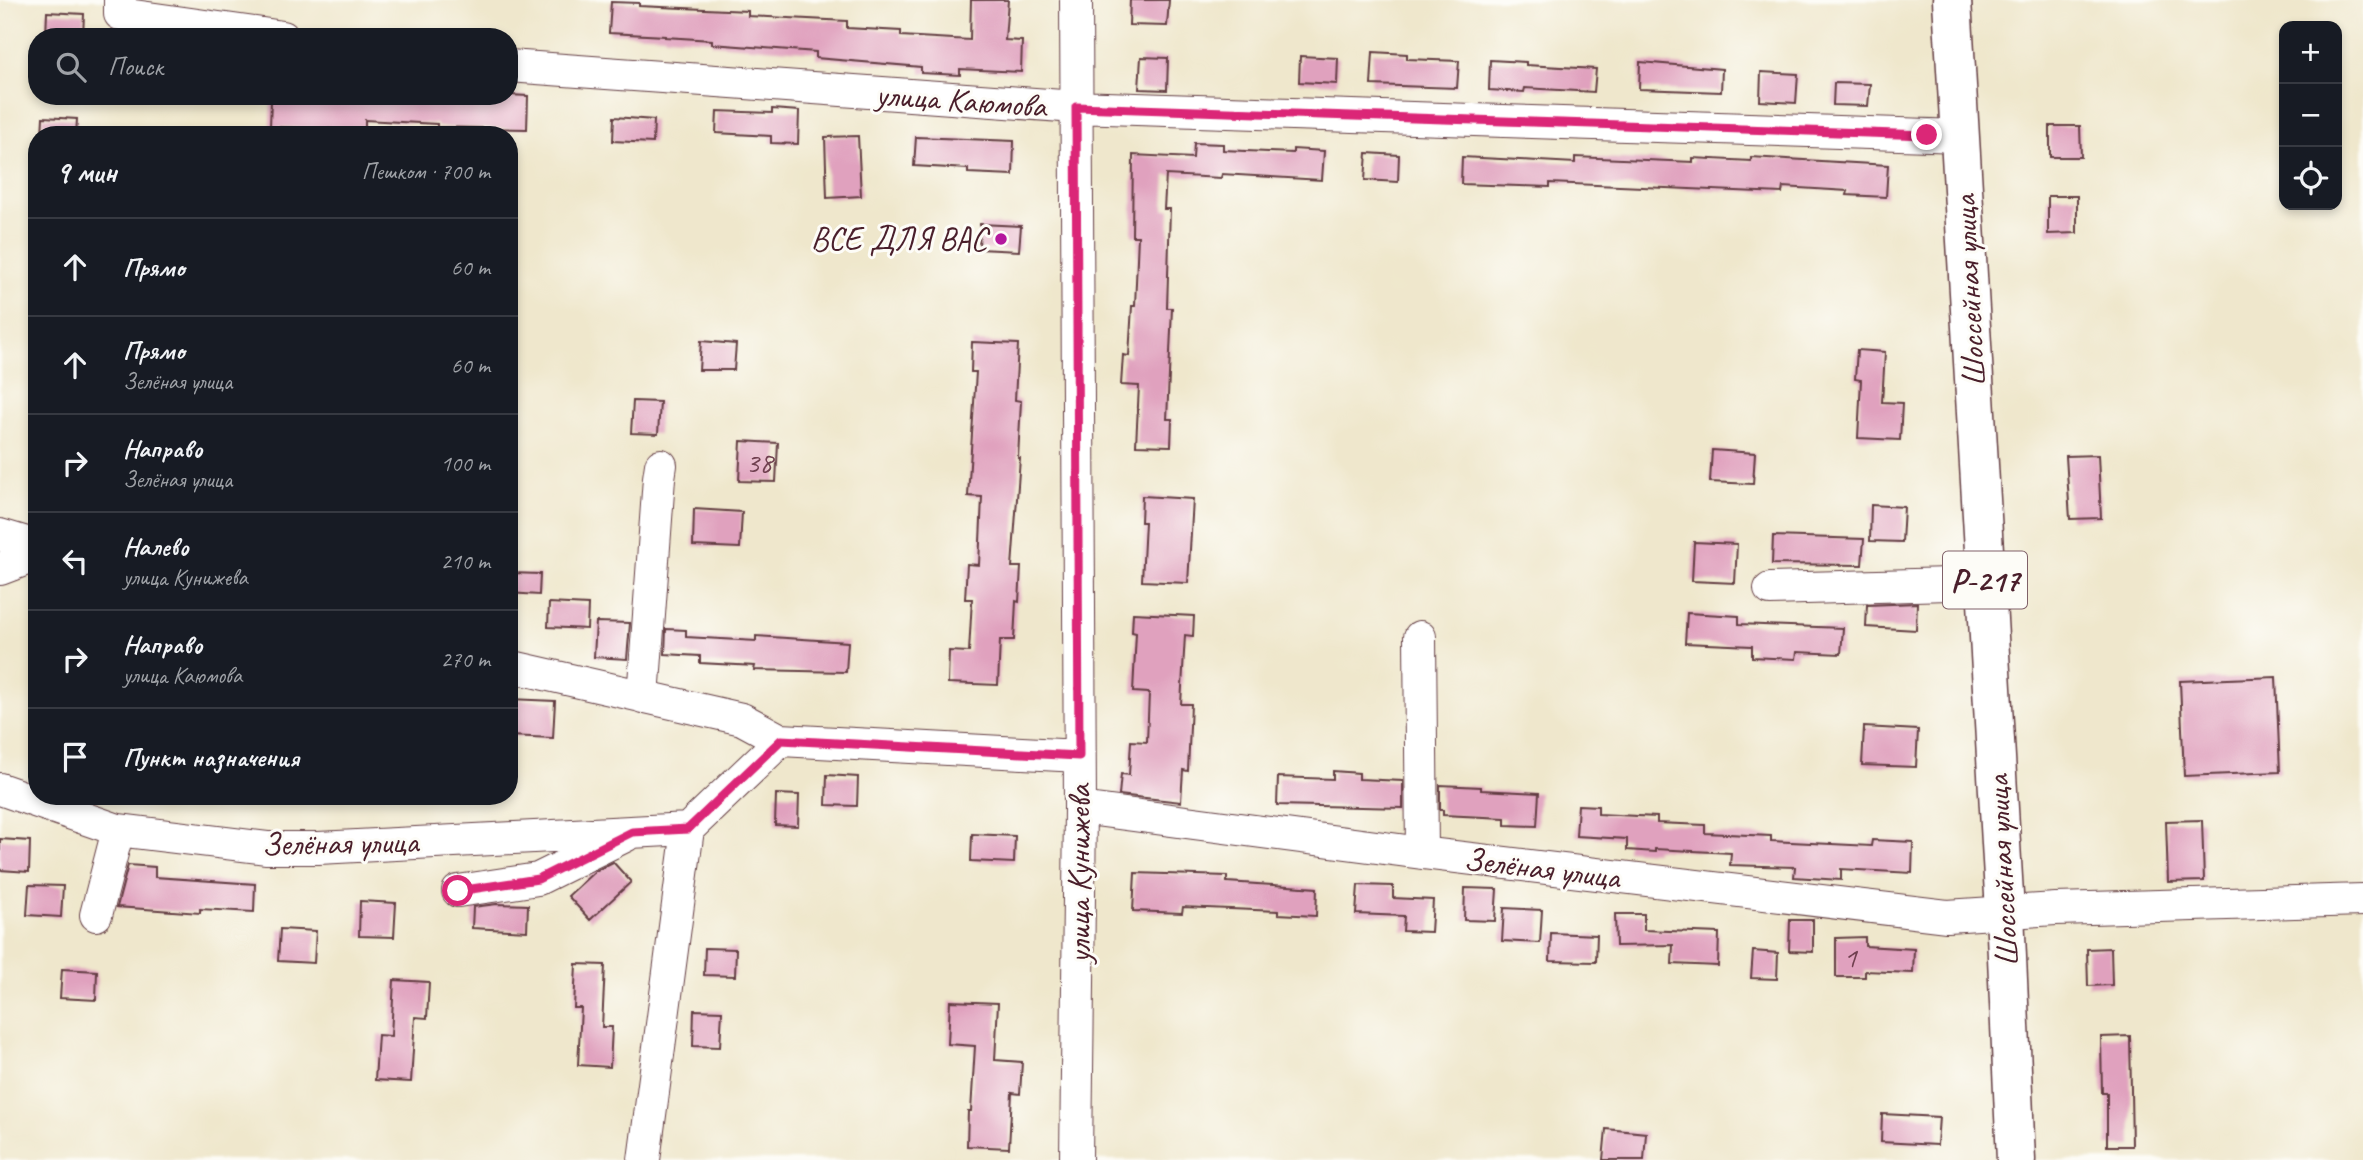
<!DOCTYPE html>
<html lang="ru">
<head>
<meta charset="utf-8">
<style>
	body { margin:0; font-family:Caveat,sans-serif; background:#20242c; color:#f1f3f6 }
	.controls { position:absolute; right:21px; top:21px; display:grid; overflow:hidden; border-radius:14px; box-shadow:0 4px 10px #0003 }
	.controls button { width:63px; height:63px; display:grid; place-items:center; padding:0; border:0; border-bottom:2px solid #363941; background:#171b24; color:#f1f3f6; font:35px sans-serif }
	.stop { position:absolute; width:21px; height:21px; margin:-16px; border:5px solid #db2777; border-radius:50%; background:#fff }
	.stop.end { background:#db2777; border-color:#fff; box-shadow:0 2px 7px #0008 }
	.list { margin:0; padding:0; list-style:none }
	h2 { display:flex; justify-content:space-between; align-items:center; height:91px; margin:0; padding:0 28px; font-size:30px }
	h2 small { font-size:23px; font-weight:400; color:#9ea1a6 }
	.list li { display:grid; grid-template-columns:46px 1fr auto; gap:21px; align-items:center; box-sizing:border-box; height:98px; padding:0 28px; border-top:2px solid #363941 }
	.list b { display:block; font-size:26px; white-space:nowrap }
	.list p { margin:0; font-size:23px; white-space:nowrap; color:#9ea1a6 }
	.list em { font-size:23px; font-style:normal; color:#9ea1a6 }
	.icon { flex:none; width:38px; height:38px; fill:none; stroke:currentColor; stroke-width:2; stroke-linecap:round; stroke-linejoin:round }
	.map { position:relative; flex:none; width:2363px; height:1160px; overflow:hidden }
	.search { position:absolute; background:#171b24; box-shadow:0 4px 10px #0003; left:28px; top:28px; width:490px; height:77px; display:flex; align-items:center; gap:18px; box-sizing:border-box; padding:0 24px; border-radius:28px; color:#9ea1a6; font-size:26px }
	.panel { position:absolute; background:#171b24; box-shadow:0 4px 10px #0003; left:28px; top:126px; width:490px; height:679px; border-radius:28px }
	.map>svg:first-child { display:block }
</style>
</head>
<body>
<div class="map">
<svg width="2363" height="1160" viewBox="0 0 2363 1160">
	<rect width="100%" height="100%" fill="#fdfcf7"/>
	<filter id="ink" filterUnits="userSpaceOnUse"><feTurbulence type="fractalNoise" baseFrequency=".0143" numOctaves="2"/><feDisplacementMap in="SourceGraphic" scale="14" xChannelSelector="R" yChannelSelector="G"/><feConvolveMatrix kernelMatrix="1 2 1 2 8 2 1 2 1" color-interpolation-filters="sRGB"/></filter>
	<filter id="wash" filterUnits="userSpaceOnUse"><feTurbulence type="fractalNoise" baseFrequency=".00686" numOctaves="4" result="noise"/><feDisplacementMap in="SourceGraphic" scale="28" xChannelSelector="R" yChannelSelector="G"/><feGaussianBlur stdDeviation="1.57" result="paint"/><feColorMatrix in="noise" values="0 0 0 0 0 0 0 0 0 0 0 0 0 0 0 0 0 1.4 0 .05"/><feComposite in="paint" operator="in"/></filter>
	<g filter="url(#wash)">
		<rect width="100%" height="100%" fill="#efe7cc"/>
		<g id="blocks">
			<!-- building -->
			<path fill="#e0a1be" d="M971 0H1008L1005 40 1022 41 1021 72 960 69V75L921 73V67L816 58V52L712 44V40L665 37V36L609 33 611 2 639 3V6L748 11V16L847 21V28L901 31V36L970 40Z
				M1130 0H1169L1167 26 1129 25Z
				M47 12 84 14 83 37H46Z
				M1373 52 1407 54V59L1459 61 1457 88 1371 85Z
				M1300 56 1338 58 1337 84 1299 82Z
				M1141 57 1168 58 1167 90 1139 89Z
				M1490 60 1526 62V65L1596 69 1594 92 1525 88 1524 92 1489 90Z
				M1640 62 1722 69 1721 92 1639 89Z
				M1761 72 1798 74 1796 103 1760 101Z
				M1834 83 1870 84 1868 106 1833 105Z
				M509 95 528 96 527 129 437 127V124L365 120V130L270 127 271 100 331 103V97L390 99V96H432L485 99V96Z
				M772 109 799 111 798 144 771 143V136L716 133 717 111 772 113Z
				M43 117 77 119 76 135H42Z
				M614 117 654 120 653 143 613 141Z
				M2050 126H2080L2081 157H2050Z
				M858 136 861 196 827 198 825 137Z
				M916 137 1014 141 1013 175 968 173V169L914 166Z
				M1194 143 1223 144V150L1293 153V149L1324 151 1322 180 1222 174 1221 178 1166 175 1164 209H1170L1167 308H1172L1167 419H1172L1171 446 1136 445 1139 386 1121 385 1123 355 1129 356 1132 306H1135L1138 236H1132L1133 155 1193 158Z
				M1367 153 1399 155 1398 182 1365 180Z
				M1462 157 1575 163V157L1693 162V158L1751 161V157L1888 165 1886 197 1847 195 1848 191 1783 187 1782 193 1550 183V187L1461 184Z
				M2048 196H2077V233L2048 234Z
				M980 224 1021 226 1019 251 979 249Z
				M701 341 736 344 734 370H699Z
				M972 342 1018 344 1015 400 1021 401 1018 458H1020L1012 567H1021L1019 602 1016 601 1014 640H1000L998 685 948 683 949 651 969 652 972 599H965L967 564 979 565 982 497 968 496 976 372H971Z
				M1857 350 1885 352 1882 402 1902 403 1900 440 1858 438 1861 380 1855 379Z
				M633 401 660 402 658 434 631 433Z
				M741 441 778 443 776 482 739 481Z
				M1712 450 1755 453 1753 484 1710 482Z
				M2098 455 2101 518 2070 519 2066 456Z
				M1142 496 1193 499 1188 583 1142 581 1145 522H1141Z
				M1871 505 1904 507 1902 542 1870 541Z
				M694 509 742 512 740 548 693 546Z
				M1773 536 1864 539 1862 565 1772 564Z
				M1694 542 1737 544 1735 583 1692 581Z
				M510 573 540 574 539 595 509 593Z
				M549 603 588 605 587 629 548 627Z
				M1917 603 1916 630 1866 627 1867 605Z
				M1133 613 1194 616 1193 636 1185 635 1181 704H1191L1188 771 1183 770 1181 802 1119 795 1121 774 1129 775 1131 741 1147 742 1149 693 1133 692 1136 633 1132 632Z
				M1687 613 1739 616V624L1843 628 1841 654 1797 652 1796 659 1752 657V646L1685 643Z
				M596 622 630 623 627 659 594 657Z
				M666 629 686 630V637L756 641V636L848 642 846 672 754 670 755 666 700 663V656L665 654Z
				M2276 677 2280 772 2184 776 2180 681Z
				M510 699 555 701 553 738 509 736Z
				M1864 727 1918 730 1916 767 1862 765Z
				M1333 771 1359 773V779L1403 781V808L1277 805 1278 777 1333 779Z
				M827 775 858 777 857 806 826 805Z
				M1440 785 1481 787V790L1539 793 1537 826 1505 825V818L1443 815V810H1440Z
				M776 794 799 795 798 826 775 825Z
				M1578 805 1598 806V814L1657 817V823L1705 825V833L1771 836V841L1871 846 1872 840 1913 842 1912 873 1841 869V880L1794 877 1795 867 1730 865 1731 853 1655 849V852L1627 850V839L1576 836Z
				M2202 820 2204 881 2168 882 2166 821Z
				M972 834 1015 836 1014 863 971 861Z
				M0 839 30 841 29 872 0 870Z
				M613 862 631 882 590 920 568 896 595 871Z
				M128 865 155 867V877L255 884 254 912 200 909V913L117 907Z
				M1135 873 1227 876V882L1317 888 1316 916 1278 914V911L1183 907 1182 913 1133 911Z
				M29 885 63 886 61 917 27 915Z
				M1358 885 1393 886V898L1433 900 1431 932 1403 931 1404 916 1356 914Z
				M1465 888 1497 889 1495 921 1464 920Z
				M360 901 396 903 394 937 359 936Z
				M497 904 528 905 527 931 472 928 473 907Z
				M1504 908 1542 910 1540 943 1502 941Z
				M1615 914H1644V930L1719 933 1718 966 1672 964 1673 945 1616 946Z
				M1790 920H1813V952L1789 951Z
				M280 929 316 931 314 963 278 961Z
				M1551 933 1597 935 1596 962 1550 961Z
				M1865 937V946L1914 949 1913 973 1865 971V977H1836V938Z
				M705 948 736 949 735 976 704 975Z
				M2111 948 2112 985 2088 986 2087 949Z
				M1753 951 1778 953 1777 979 1751 978Z
				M576 964 605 965 602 1027H612L610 1067 578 1065 581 1008H574Z
				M62 969 97 971 96 1000 60 998Z
				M394 980 429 982 427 1018 415 1017 411 1082 375 1080 378 1035 391 1036Z
				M950 1001 998 1003 995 1060 1022 1062 1020 1094 1012 1093 1009 1148 967 1146 968 1111H971L975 1046 948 1044Z
				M694 1010 722 1011 720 1047 693 1046Z
				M2130 1036 2132 1146H2107V1093H2102L2101 1037Z
				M1882 1114 1939 1117 1937 1145 1881 1142Z
				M1606 1129 1646 1133 1644 1160H1603Z"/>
		</g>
	</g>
	<g filter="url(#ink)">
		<use href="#blocks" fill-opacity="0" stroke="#633d43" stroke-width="2"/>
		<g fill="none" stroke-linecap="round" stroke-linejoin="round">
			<defs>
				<path id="minor" d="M120 0V14L283 37
					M1076 0 1080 808 1076 1160
					M509 66 1076 107 1960 136
					M0 535 37 546
					M0 569 37 555
					M1770 589 1985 583
					M1420 637 1422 853
					M509 666 742 719 781 740 1079 756
					M643 697 659 478 661 465
					M0 789 118 830 267 848H318L688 829
					M1080 808 1422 853 1947 916 2056 909 2363 900
					M458 891 538 879 625 836
					M96 915 118 830
					M644 1160 688 829 781 740"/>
				<path id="highway" d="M1952 0 2005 912 2016 1160"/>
			</defs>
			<!-- minor casing -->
			<use href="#minor" stroke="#633d43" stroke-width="34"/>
			<!-- highway casing -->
			<use href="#highway" stroke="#633d43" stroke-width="41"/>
			<!-- minor -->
			<use href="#minor" stroke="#fff" stroke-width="32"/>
			<!-- highway -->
			<use href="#highway" stroke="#fff" stroke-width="38"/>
		</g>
	</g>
	<g fill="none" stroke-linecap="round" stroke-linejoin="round" filter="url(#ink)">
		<!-- route -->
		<path stroke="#db2777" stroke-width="9" d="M458 891 538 879 632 832 688 829 781 740 1079 756 1076 107 1927 135"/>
	</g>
	<!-- markers -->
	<circle fill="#b5179e" stroke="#fdfcf7" stroke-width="2.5" cx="1001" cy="239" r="7"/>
	<g text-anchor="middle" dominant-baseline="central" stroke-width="6" stroke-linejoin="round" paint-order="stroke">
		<!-- number labels -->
		<g font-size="30" fill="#704050">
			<text x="759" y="462">38</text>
			<text x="1850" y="957">1</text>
		</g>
		<!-- shield labels -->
		<rect fill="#fdfcf7" stroke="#806168" stroke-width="2" x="1943" y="551.5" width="84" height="57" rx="5"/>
		<g font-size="32" font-weight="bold" fill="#4a1f2b">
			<text x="1985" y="580">Р-217</text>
		</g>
		<!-- street labels -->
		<g font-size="33" fill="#4a1f2b" stroke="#fdfcf7">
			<text transform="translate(961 100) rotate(4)">улица Каюмова</text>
			<text transform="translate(1969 291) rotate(-93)">Шоссейная улица</text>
			<text transform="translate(340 843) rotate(-1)">Зелёная улица</text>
			<text transform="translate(1542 868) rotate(7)">Зелёная улица</text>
			<text transform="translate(2002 871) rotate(-93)">Шоссейная улица</text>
			<text transform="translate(1079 874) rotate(-90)">улица Кунижева</text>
		</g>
		<!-- poi labels -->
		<g font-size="33" fill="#4a1f2b" stroke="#fdfcf7" text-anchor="end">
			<text x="987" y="239">ВСЕ ДЛЯ ВАС</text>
		</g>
	</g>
</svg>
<div class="controls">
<button>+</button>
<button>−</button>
<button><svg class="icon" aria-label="locate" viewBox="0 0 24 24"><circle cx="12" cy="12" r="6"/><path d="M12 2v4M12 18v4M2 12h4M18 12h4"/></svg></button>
</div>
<div class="stop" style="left:458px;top:891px"></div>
<div class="stop end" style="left:1927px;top:135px"></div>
<div class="search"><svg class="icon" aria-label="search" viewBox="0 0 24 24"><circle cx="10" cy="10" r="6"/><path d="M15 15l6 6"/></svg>Поиск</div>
<section class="panel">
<h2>9 мин<small>Пешком · 700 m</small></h2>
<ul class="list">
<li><svg class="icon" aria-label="ahead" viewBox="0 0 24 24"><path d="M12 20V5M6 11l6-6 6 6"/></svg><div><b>Прямо</b></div><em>60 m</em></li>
<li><svg class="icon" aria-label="ahead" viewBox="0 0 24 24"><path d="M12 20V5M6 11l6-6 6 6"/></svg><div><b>Прямо</b><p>Зелёная улица</p></div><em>60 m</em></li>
<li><svg class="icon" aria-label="right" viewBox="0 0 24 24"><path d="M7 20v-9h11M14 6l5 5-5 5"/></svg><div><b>Направо</b><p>Зелёная улица</p></div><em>100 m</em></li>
<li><svg class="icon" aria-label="left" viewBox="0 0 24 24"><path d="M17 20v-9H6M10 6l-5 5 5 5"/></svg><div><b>Налево</b><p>улица Кунижева</p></div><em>210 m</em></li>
<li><svg class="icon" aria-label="right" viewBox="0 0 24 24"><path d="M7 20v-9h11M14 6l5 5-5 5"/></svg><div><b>Направо</b><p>улица Каюмова</p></div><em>270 m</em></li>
<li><svg class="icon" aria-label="arrive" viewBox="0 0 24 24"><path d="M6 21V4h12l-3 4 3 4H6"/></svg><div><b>Пункт назначения</b></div></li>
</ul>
</section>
</div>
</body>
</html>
